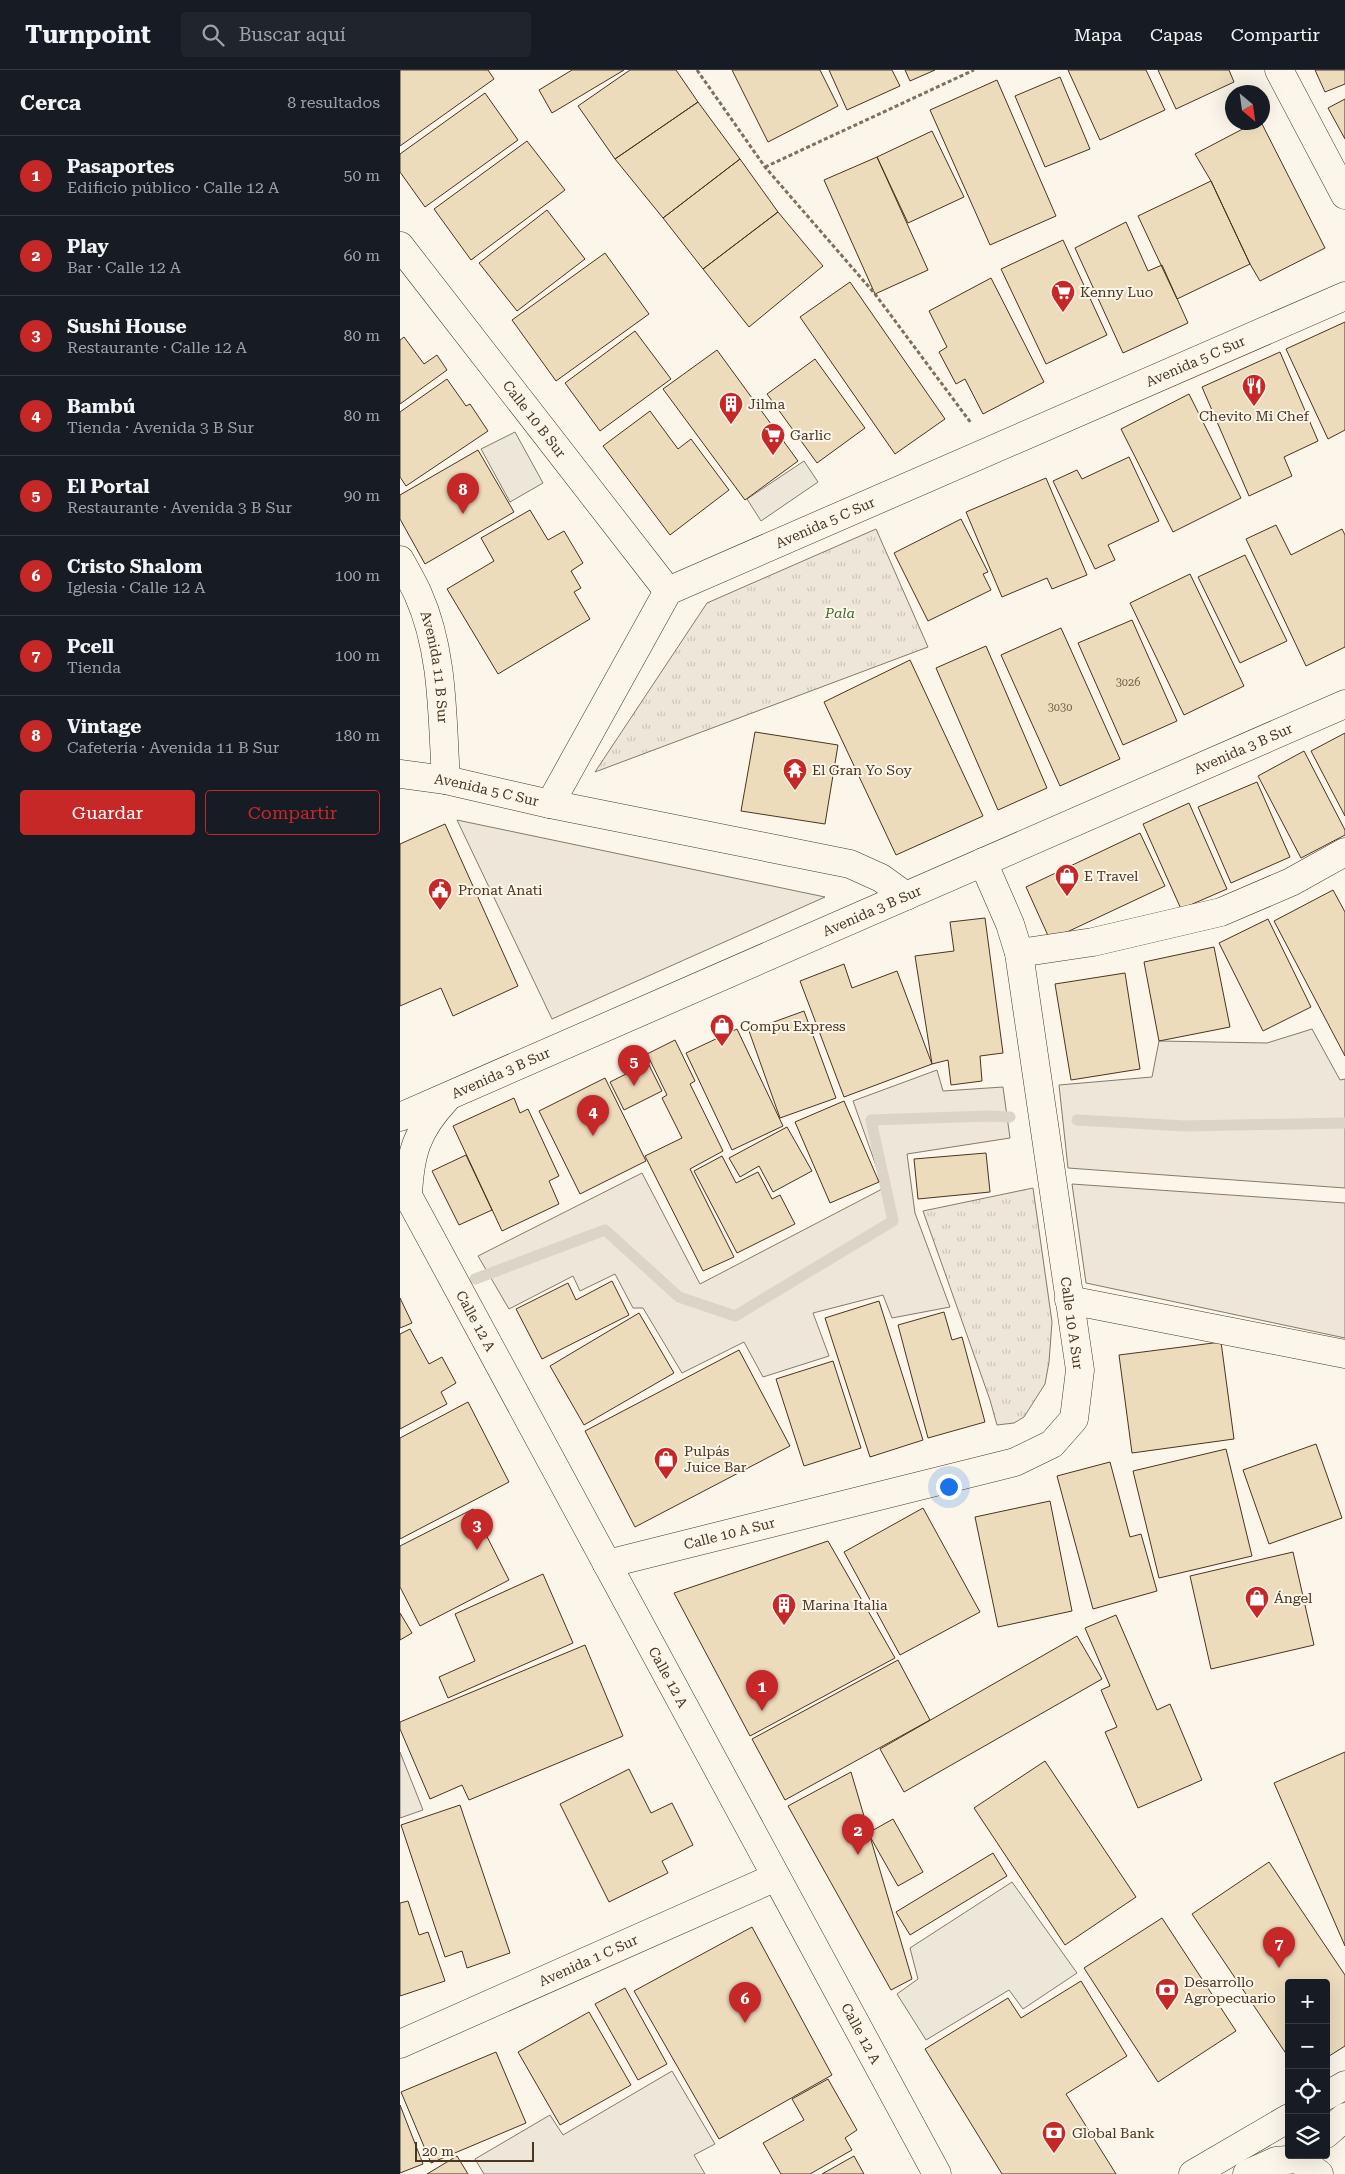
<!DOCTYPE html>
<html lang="es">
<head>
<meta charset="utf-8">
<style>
	body { margin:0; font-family:"Roboto Serif",serif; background:#20242c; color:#f1f3f6 }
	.controls { position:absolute; right:15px; bottom:15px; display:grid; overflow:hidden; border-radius:5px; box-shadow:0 5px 20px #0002 }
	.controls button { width:45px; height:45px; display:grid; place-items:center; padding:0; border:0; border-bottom:1px solid #363941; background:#171b24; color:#f1f3f6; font:25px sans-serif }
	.compass { position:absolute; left:825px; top:15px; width:45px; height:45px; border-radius:50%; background:#171b24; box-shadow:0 5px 20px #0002; rotate:151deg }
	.scale { position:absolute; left:15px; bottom:12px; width:119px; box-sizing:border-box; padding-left:5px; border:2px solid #4a3520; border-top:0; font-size:14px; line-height:18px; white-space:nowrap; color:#4a3520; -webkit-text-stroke:4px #fbf6e9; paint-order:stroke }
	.you { position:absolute; left:548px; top:1416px; width:18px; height:18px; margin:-12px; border:4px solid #fff; border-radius:50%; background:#1a73e8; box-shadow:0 0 0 8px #1a73e833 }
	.badge { display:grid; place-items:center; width:32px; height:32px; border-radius:50%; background:#c62828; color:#fff; font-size:16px; font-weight:700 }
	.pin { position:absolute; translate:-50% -41px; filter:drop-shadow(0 1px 2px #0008) }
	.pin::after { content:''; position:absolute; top:26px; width:18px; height:15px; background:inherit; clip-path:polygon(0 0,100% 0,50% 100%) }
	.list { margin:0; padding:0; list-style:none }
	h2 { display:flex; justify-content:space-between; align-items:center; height:65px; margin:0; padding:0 20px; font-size:21px }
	h2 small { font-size:16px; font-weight:400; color:#9ea1a6 }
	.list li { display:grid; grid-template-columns:32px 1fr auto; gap:15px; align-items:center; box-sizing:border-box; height:80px; padding:0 20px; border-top:1px solid #363941 }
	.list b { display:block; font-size:19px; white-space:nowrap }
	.list p { margin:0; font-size:16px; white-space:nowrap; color:#9ea1a6 }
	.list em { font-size:16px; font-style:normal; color:#9ea1a6 }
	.actions { display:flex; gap:10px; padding:15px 20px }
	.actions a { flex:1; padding:11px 0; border:1px solid #c62828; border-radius:5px; text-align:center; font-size:18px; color:#c62828 }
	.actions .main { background:#c62828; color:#fff }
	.icon { flex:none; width:28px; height:28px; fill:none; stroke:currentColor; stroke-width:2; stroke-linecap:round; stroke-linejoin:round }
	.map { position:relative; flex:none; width:945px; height:2104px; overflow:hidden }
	header { display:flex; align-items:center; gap:30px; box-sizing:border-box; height:70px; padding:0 25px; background:#171b24; border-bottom:1px solid #363941 }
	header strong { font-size:24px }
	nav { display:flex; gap:28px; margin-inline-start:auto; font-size:18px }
	.search { width:350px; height:45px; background:#20242c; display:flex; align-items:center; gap:12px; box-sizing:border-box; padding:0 18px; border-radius:5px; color:#9ea1a6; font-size:19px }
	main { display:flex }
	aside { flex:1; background:#171b24 }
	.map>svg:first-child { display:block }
</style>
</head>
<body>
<header>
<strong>Turnpoint</strong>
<div class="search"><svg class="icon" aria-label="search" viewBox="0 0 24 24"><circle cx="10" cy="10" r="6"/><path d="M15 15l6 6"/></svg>Buscar aquí</div>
<nav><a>Mapa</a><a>Capas</a><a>Compartir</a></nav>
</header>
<main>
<aside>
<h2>Cerca<small>8 resultados</small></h2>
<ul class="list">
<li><span class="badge">1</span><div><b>Pasaportes</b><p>Edificio público · Calle 12 A</p></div><em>50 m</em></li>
<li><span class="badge">2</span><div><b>Play</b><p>Bar · Calle 12 A</p></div><em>60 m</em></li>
<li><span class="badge">3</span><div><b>Sushi House</b><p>Restaurante · Calle 12 A</p></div><em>80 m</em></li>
<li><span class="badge">4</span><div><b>Bambú</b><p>Tienda · Avenida 3 B Sur</p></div><em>80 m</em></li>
<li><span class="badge">5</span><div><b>El Portal</b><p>Restaurante · Avenida 3 B Sur</p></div><em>90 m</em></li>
<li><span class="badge">6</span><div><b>Cristo Shalom</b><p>Iglesia · Calle 12 A</p></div><em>100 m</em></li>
<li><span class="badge">7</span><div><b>Pcell</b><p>Tienda</p></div><em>100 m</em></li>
<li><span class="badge">8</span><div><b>Vintage</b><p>Cafetería · Avenida 11 B Sur</p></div><em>180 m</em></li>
</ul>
<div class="actions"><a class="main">Guardar</a><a>Compartir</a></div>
</aside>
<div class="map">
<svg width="945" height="2104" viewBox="0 0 945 2104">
	<defs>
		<pattern id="park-tufts" width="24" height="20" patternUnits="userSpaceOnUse" patternTransform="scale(1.25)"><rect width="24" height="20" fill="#ede6d9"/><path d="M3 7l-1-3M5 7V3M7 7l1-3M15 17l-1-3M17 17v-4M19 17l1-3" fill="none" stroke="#cdc6ba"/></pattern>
	</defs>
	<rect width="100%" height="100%" fill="#fbf6e9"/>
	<!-- grass -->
	<path fill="#ede6d9" stroke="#887966" d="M57 750 425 827 152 949Z
		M912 959 940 1010 945 1009V1118L668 1098 659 1015 752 1007 759 971 867 973Z
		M537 1000 543 1021 603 1017 610 1068 507 1084 515 1143 550 1237 492 1248 483 1225 413 1243 429 1286 363 1307 344 1272 282 1303 243 1238H233L215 1204 180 1221 173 1206 109 1239 78 1186 242 1103 300 1214 484 1118 453 1031Z
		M672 1114 945 1133V1268L686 1213Z
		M0 1682 23 1740 0 1748Z
		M272 2001 315 2074 294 2085 305 2104H84L75 2089 150 2045 163 2065Z"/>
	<!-- park -->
	<path fill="url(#park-tufts)" stroke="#887966" d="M476 459 528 577 195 702 307 533Z
		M633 1118 652 1252 649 1292 645 1314 624 1347 614 1353 597 1355 590 1330 523 1141Z"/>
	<!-- parking -->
	<path fill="#ede7d9" stroke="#887966" d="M115 362 143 413 110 432 81 379Z
		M404 391 418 412 361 451 347 429Z
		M612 1812 677 1903 623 1939 609 1920 526 1970 497 1924 518 1909 510 1878Z"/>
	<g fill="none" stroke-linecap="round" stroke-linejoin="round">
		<!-- stream -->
		<path stroke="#dcd4c6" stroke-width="11" d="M677 1050 785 1056 945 1053
			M75 1209 205 1160 279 1227 335 1246 493 1151 471 1050 588 1046 610 1047"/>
	</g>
	<!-- building -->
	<path fill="#ecdcbc" stroke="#4a3520" d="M0 0H88L94 9 0 76Z
		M172 0H224L152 43 139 20Z
		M230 0H276L298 32 215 89 178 36Z
		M332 0H420L438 36 368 72Z
		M429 0H492L500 16 447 40Z
		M505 0H535L510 11Z
		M668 0H746L765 40 700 70Z
		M758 0H829L834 12 776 39Z
		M915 0H945V14L925 22Z
		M660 7 690 79 645 97 615 26Z
		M597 10 656 146 590 175 530 40Z
		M85 23 118 70 25 137 0 102V84Z
		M945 29V69L928 38Z
		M298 32 340 89 263 148 215 89Z
		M856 52H861L925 178 860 211 850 194 811 111 795 84Z
		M532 61 564 127 508 153 477 87Z
		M127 71 165 120 71 190 34 139Z
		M477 87 528 200 475 224 424 110Z
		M340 89 378 142 303 199 263 148Z
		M811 111 850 194 777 229 738 146Z
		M147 140 185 189 117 241 79 193Z
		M378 142 423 196 349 257 303 199Z
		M726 152 748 201 762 195 788 253 723 283 675 178Z
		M663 170 707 265 646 294 601 199Z
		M205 183 249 244 156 311 112 250Z
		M591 208 644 312 583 344 565 309 556 314 539 282 547 277 529 241Z
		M450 212 545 349 495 384 400 247Z
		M945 252V360L928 369 886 279Z
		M235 261 271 309 200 361 165 313Z
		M4 267 24 294 37 285 47 300 0 334V270Z
		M317 280 398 391 345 430 263 319Z
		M880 282 918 371 884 387 892 406 849 426 802 317Z
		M415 289 465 358 417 393 367 324Z
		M47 309 66 336 70 334 88 361 6 416 0 407V342Z
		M789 324 841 428 773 462 721 359Z
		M250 341 278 379 291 369 329 420 270 465 203 376Z
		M78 380 114 442 25 494 0 449V425Z
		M729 387 759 451 708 475 715 490 695 499 653 411 677 400 682 409Z
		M646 408 687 505 652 519 647 508 602 527 566 442Z
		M130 440 148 470 164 461 183 493 171 501 181 518 174 522 190 549 98 604 47 519 94 491 81 468Z
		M561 449 588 502 583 504 591 520 528 551 494 483Z
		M876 455 891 485 942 459 945 465V577L906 596 846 469Z
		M845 485 887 571 840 593 798 507Z
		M790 504 844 616 784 645 730 533Z
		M732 550 777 651 723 675 678 573Z
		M661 558 720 689 660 716 601 585Z
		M586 576 647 718 598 740 536 598Z
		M510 590 583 746 496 785 424 632Z
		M355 662 438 675 425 754 341 741Z
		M945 663V746L911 681Z
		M904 681 945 760V765L901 788 858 706Z
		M857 712 890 787 831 813 798 737Z
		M789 733 827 819 781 839 743 754Z
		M45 754 118 916 53 946 41 918 0 936V774Z
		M740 763 765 816 650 870 626 817Z
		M933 820 945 842V986L874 851Z
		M585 848 603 983 580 986 582 1011 551 1015 548 990 532 994 515 886 554 881 550 852Z
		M868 849 911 937 863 961 819 873Z
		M814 877 830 957 759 971 744 892Z
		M444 894 452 918 497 901 532 994 444 1027 400 911Z
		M725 903 740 999 671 1010 655 914Z
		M404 941 436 1028 380 1048 349 961Z
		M337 959 383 1056 332 1080 286 983Z
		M275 970 295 1011 290 1014 323 1081 290 1099 334 1187 303 1201 245 1086 282 1068 262 1028 267 1025 247 984Z
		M248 993 262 1021 224 1040 210 1012Z
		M205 1008 246 1091 180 1124 139 1041Z
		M114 1028 120 1043 128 1039 159 1106 149 1111 159 1134 102 1161 53 1056Z
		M444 1031 479 1112 430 1133 395 1052Z
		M387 1057 412 1101 373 1122 359 1096 340 1107 329 1088Z
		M586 1083 590 1122 518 1129 514 1089Z
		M66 1085 92 1140 59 1155 32 1101Z
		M322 1086 336 1113 358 1102 372 1129 380 1125 395 1154 337 1183 294 1101Z
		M212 1211 229 1245 142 1289 116 1239 168 1213 176 1230Z
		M0 1228 12 1253 0 1258Z
		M479 1231 523 1370 470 1387 425 1248Z
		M544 1242 552 1270 562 1267 585 1352 528 1368 498 1255Z
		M239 1243 274 1303 184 1355 150 1296Z
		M10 1259 29 1294 42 1287 56 1313 41 1322 47 1334 0 1359V1264Z
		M821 1272 834 1369 732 1383 719 1285Z
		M339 1280 390 1376 235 1457 185 1361Z
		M433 1291 461 1378 404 1396 376 1309Z
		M68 1332 109 1412 0 1469V1368Z
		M916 1374 942 1448 869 1474 843 1400Z
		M826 1379 852 1486 759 1508 733 1401Z
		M710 1392 730 1467 741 1464 757 1521 693 1539 657 1406Z
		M650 1431 672 1541 598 1557 575 1447Z
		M523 1438 580 1542 500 1585 444 1482Z
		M73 1439 109 1510 20 1556 0 1517V1476Z
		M428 1471 495 1588 350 1666 274 1523Z
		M893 1482 914 1575 811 1599 790 1506Z
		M143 1504 173 1573 48 1628 39 1607 75 1591 55 1544Z
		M0 1543 12 1563 0 1570Z
		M716 1545 757 1640 770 1634 802 1710 738 1738 705 1662 717 1657 701 1620 710 1616 685 1558Z
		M677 1566 702 1609 504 1722 480 1679Z
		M185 1575 223 1666 69 1730 62 1715 30 1729 0 1659V1652Z
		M498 1590 530 1650 385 1730 352 1669Z
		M945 1682V1876L874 1713Z
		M645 1691 736 1827 665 1875 574 1738Z
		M229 1699 251 1743 272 1733 293 1775 262 1791 268 1803 209 1832 160 1734Z
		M451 1702 512 1909 491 1920 388 1736Z
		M60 1735 110 1883 67 1898 62 1881 45 1887 1 1755Z
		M493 1749 523 1802 498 1816 468 1763Z
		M593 1783 607 1806 510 1865 496 1842Z
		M869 1792 945 1905V1976L926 1988V1913H889V1988L792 1844Z
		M8 1831 19 1865 28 1862 45 1911 0 1926V1833Z
		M762 1848 836 1961 758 2012 684 1898Z
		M352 1857 432 2005 319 2069 234 1921Z
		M681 1911 727 1986 666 2024 716 2104H602L525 1979 608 1928 621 1948Z
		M225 1918 267 1994 238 2010 195 1934Z
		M189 1942 231 2015 160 2055 118 1982Z
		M96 1982 126 2053 31 2093 1 2022Z
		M428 2009 457 2060 445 2068 452 2080 410 2104H381L363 2073 404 2050 392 2029Z
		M0 2035 23 2094 0 2103Z
		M57 2086 68 2104H27Z
		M454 2086 464 2104H422Z"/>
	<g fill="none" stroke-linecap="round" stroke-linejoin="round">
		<defs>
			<g id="minor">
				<path d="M879 0 945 125"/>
				<path id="s1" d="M0 176 268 521"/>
				<path id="s2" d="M0 490C6 501 13 513 18 524 44 582 42 648 46 710"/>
				<path id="s3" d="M0 704 46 710 150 734 268 521 945 226"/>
				<path d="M150 734 450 794 481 808 506 826"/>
				<path d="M619 883 693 872 821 842 891 812 945 782"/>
				<path d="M669 1230 945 1284"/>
				<path id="s4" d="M207 1494 615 1392 652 1374 674 1349 680 1300 619 883 610 854 583 792"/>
				<path id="s5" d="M0 1974 376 1807"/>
			</g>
			<g id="major">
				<path id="s6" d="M0 1047 945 634"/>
				<path id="s7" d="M0 1111 537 2104"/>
				<path d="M8 1125C10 1083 17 1060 46 1029"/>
				<path d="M926 2026 945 2015"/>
				<path d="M926 2064 945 2047"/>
				<path d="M898 2089 919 2104"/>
				<path d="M793 2104 889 2048"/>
				<path d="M847 2104 876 2091 898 2089"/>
			</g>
		</defs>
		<!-- minor casing -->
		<use href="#minor" stroke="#4a3520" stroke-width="29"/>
		<!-- major casing -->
		<use href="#major" stroke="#4a3520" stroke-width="29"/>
		<!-- path -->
		<path stroke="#7f6f5c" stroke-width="3" stroke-dasharray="4 2.5" stroke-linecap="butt" d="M297 0 365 97 475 224 571 353
			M365 97 574 0"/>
		<!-- minor -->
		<use href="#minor" stroke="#fbf6e9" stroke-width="28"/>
		<!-- major -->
		<use href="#major" stroke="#fbf6e9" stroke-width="28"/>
	</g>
	<!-- icons -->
	<defs>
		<symbol id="supermarket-pin" viewBox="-11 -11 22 30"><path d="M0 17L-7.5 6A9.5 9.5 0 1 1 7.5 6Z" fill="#c62828" stroke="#fbf6e9"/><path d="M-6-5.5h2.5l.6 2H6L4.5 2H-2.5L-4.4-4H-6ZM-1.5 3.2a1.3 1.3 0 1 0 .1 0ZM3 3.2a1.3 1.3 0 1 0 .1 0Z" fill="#fff"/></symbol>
		<symbol id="restaurant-pin" viewBox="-11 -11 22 30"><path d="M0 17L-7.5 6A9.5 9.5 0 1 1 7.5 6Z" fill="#c62828" stroke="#fbf6e9"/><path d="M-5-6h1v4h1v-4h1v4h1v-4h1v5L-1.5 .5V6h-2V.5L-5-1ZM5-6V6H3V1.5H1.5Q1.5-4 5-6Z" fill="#fff"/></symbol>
		<symbol id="building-pin" viewBox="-11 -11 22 30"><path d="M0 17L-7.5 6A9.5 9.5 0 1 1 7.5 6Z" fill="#c62828" stroke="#fbf6e9"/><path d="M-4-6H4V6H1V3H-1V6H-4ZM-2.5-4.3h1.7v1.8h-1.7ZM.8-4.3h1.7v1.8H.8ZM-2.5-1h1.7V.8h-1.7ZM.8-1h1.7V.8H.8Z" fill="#fff"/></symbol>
		<symbol id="temple-pin" viewBox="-11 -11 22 30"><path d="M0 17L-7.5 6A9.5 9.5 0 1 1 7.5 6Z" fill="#c62828" stroke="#fbf6e9"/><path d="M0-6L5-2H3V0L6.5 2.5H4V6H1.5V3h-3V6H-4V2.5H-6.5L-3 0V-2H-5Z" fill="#fff"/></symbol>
		<symbol id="shop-pin" viewBox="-11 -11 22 30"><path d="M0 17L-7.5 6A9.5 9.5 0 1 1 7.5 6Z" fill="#c62828" stroke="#fbf6e9"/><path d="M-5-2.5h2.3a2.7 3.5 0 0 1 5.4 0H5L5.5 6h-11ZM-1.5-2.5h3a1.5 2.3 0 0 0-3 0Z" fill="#fff"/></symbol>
		<symbol id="civic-pin" viewBox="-11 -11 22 30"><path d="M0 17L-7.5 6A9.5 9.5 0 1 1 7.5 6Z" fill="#c62828" stroke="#fbf6e9"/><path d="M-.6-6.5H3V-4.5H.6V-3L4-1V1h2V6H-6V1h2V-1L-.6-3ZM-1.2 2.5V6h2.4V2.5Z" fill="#fff"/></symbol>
		<symbol id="bank-pin" viewBox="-11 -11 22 30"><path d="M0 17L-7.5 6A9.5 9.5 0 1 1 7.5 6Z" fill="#c62828" stroke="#fbf6e9"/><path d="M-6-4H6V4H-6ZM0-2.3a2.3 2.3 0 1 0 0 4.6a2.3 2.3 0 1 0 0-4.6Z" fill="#fff"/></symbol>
	</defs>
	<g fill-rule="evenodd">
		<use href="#supermarket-pin" x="649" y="208" width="28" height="38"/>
		<use href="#restaurant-pin" x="840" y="302" width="28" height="38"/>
		<use href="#building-pin" x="317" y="320" width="28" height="38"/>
		<use href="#supermarket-pin" x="359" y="351" width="28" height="38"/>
		<use href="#temple-pin" x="381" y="686" width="28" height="38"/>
		<use href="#shop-pin" x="653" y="792" width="28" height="38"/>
		<use href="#civic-pin" x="26" y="806" width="28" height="38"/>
		<use href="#shop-pin" x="308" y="942" width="28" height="38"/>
		<use href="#shop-pin" x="252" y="1375" width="28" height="38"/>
		<use href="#shop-pin" x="843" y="1514" width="28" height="38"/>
		<use href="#building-pin" x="370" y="1521" width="28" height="38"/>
		<use href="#bank-pin" x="753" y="1906" width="28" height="38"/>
		<use href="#bank-pin" x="640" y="2049" width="28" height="38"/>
	</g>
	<g text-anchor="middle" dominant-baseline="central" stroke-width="4" stroke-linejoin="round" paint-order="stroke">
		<!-- number labels -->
		<g font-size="11" fill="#725f47">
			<text x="728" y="612">3026</text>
			<text x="660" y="637">3030</text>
		</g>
		<!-- poi labels -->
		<g font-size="14" fill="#4a3520" stroke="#fbf6e9" text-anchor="start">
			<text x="680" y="222">Kenny Luo</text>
			<text x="348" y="334">Jilma</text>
			<text x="854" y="346" text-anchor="middle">Chevito Mi Chef</text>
			<text x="390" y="365">Garlic</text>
			<text x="412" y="700">El Gran Yo Soy</text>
			<text x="684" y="806">E Travel</text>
			<text x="58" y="820">Pronat Anati</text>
			<text x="340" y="956">Compu Express</text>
			<text x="284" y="1381">Pulpa´s<tspan x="284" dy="16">Juice Bar</tspan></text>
			<text x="874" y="1528">Ángel</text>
			<text x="402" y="1535">Marina Italia</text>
			<text x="784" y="1912">Desarrollo<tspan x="784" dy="16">Agropecuario</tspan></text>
			<text x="672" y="2063">Global Bank</text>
		</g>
		<!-- street labels -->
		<g font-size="14" fill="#4a3520" stroke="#fbf6e9">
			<text stroke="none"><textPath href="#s3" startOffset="972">Avenida 5 C Sur</textPath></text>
			<text stroke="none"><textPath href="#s1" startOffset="219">Calle 10 B Sur</textPath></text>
			<text stroke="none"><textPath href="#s3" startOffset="568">Avenida 5 C Sur</textPath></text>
			<text stroke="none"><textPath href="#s2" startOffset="114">Avenida 11 B Sur</textPath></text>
			<text stroke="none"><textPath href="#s6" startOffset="920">Avenida 3 B Sur</textPath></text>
			<text stroke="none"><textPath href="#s3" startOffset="88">Avenida 5 C Sur</textPath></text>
			<text stroke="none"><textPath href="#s6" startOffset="515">Avenida 3 B Sur</textPath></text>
			<text stroke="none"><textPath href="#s6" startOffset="110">Avenida 3 B Sur</textPath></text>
			<text stroke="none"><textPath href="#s7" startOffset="159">Calle 12 A</textPath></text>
			<text transform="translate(672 1253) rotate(82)">Calle 10 A Sur</text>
			<text stroke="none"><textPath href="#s4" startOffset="126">Calle 10 A Sur</textPath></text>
			<text stroke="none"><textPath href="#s7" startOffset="564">Calle 12 A</textPath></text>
			<text stroke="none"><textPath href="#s5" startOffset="206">Avenida 1 C Sur</textPath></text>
			<text stroke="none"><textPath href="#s7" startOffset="969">Calle 12 A</textPath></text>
		</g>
		<!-- park labels -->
		<g font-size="14" font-style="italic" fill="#436837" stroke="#fbf6e9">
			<text x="440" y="543">Pala</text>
		</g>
	</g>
</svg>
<div class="controls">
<button>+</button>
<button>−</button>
<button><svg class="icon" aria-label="locate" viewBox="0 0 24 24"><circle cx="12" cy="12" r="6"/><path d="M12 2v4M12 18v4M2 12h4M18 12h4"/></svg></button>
<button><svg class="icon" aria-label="layers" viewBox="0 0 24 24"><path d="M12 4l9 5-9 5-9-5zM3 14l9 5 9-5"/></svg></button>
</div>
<svg class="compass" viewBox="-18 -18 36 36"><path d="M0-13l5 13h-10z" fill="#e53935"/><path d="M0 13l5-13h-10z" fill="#9ea1a6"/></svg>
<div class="scale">20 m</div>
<div class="you"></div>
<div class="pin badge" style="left:362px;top:1641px">1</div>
<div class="pin badge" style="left:458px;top:1785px">2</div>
<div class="pin badge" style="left:77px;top:1480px">3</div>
<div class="pin badge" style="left:193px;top:1066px">4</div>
<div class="pin badge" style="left:234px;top:1016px">5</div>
<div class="pin badge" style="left:345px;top:1953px">6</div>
<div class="pin badge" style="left:879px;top:1898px">7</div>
<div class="pin badge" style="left:63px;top:444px">8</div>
</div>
</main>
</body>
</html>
